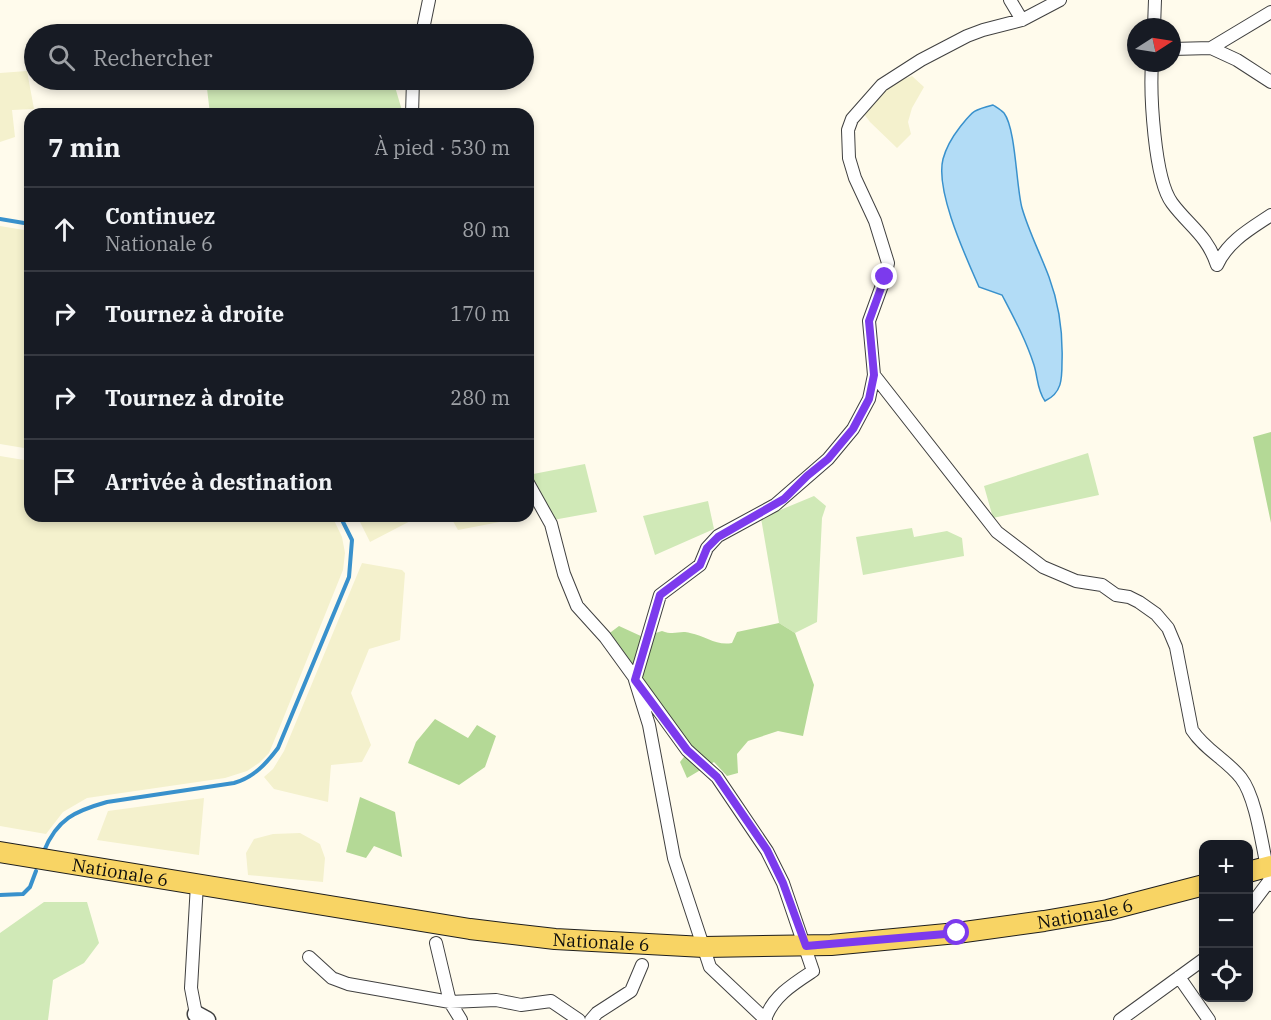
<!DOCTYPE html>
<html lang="fr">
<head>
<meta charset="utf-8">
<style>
	body { margin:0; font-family:"IBM Plex Serif",serif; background:#242831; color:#f1f3f6 }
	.controls { position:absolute; right:18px; bottom:18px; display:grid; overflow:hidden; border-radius:12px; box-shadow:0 3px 9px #0003 }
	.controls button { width:54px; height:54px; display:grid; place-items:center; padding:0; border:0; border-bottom:2px solid #363941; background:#171b24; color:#f1f3f6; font:30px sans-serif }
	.compass { position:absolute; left:1127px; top:18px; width:54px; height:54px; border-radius:50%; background:#171b24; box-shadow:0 3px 9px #0003; rotate:78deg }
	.stop { position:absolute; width:18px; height:18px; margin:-14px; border:4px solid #7c3aed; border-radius:50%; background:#fff }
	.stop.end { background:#7c3aed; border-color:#fff; box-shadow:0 2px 6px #0008 }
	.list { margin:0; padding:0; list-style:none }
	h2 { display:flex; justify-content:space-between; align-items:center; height:78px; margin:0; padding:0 24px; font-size:26px }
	h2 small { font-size:20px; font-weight:400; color:#9ea1a6 }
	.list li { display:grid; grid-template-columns:39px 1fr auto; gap:18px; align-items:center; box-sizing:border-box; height:84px; padding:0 24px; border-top:2px solid #363941 }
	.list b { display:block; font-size:22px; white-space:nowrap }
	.list p { margin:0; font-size:20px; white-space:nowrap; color:#9ea1a6 }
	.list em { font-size:20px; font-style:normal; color:#9ea1a6 }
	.icon { flex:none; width:33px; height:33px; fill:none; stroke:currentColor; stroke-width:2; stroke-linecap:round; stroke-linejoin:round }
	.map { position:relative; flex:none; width:1271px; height:1020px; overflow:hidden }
	.search { position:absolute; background:#171b24; box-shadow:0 3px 9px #0003; left:24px; top:24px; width:510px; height:66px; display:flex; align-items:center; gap:15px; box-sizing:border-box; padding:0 21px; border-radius:33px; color:#9ea1a6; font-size:22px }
	.panel { position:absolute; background:#171b24; box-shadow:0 3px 9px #0003; left:24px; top:108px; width:510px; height:414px; border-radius:18px }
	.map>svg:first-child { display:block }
</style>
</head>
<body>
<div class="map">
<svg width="1271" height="1020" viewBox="0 0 1271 1020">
	<rect width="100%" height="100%" fill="#fffbec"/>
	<!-- farmland -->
	<path fill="#f4f1cd" d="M27 71 34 109 12 110 15 137 0 142V73Z
		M912 76 924 87 912 108 908 122 911 134 897 148 870 122 864 114 890 84Z
		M0 226 30 231V449L0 444Z
		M0 456 30 461V516H332L342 537 345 553 343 570 279 729 269 753 259 763 247 771 225 778 87 798 63 812 46 834 0 826Z
		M361 516H420L370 542 359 520Z
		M450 516H520V518L458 530Z
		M362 563 402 570 405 573 400 640 369 649 351 693 371 745 362 762 331 765 328 802 274 789 264 777 273 769 284 751Z
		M204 798 199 855 97 840 108 811Z
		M300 833 320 844 325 858 323 882 248 875 246 853 254 839 273 834Z"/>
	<!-- green -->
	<path fill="#d0e9b7" d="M206 80H393L403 114H210Z
		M1088 453 1099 495 993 518 984 486Z
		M585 464 597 512 553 520 528 475Z
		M814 496 826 506 822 518 817 622 795 633 779 623 761 518Z
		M708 501 714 529 655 555 643 516Z
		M912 528 914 537 947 531 962 538 964 556 863 575 856 537Z
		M44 902H87L99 943 84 963 53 980 48 1020H0V933Z"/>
	<!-- forest -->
	<path fill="#b4d996" d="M1271 432V523L1253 437Z
		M779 623 795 633 814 685 803 736 778 731 748 741 737 754 738 773 727 776 714 762 687 778 680 762 687 753 607 635 619 626 643 637 662 631C675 636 679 630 690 633 706 636 716 646 732 643L737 632Z
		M435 719 468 738 477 725 496 736 485 767 459 785 408 763 416 742Z
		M360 797 395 812 402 857 374 846 366 858 346 852Z"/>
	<!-- water -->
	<path fill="#b2dcf6" stroke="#3991cc" stroke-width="1.5" d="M993 105C996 107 1001 110 1004 113 1016 129 1016 186 1022 208 1029 232 1040 253 1049 277 1059 304 1063 334 1062 362 1062 379 1062 393 1045 401 1037 390 1038 378 1034 365 1026 340 1014 318 1002 295L979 287C966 257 935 191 943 159 946 148 953 136 960 127 973 111 973 110 993 105Z"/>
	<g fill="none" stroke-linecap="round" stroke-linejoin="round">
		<!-- stream -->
		<path stroke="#3991cc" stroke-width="4" d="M0 219 30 224
			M44 851C57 819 75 811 107 802L234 783C254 777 266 764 278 748L349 577 352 540 340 516
			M0 895 23 894 30 887 36 871"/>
		<defs>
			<path id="minor" d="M1010 0 1022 20
				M1154 27 1155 0
				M422 34 429 0
				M1211 48 1271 12
				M1172 49 1211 48 1237 60 1271 82
				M1152 63C1150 93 1154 179 1172 203 1189 226 1207 235 1217 265
				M412 114 413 80
				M1217 265C1228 241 1250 229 1271 215
				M874 375 997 532 1043 567 1076 581 1102 585 1116 595 1129 597 1139 602 1156 614 1168 628 1176 647 1192 730C1205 750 1227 760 1241 778 1258 800 1263 856 1271 885
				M528 483 551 524 564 574 577 606 605 637 687 750 717 777 767 851 783 883 813 971C793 984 772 997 765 1020
				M1248 909 1270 880
				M436 943 450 1002 461 1020
				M309 957 332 978 348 984 450 1002 496 1000 521 1005 551 1001 579 1020
				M1179 977 1209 1020
				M196 1014 191 988 197 884
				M591 1020 597 1013 631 991 642 965
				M766 1020 710 967 674 858 649 725 635 680 660 595 700 565 707 548 718 536 775 505 828 459 853 429 869 399 874 375 869 321 885 277 888 263 875 221 855 178 849 158 848 130 852 119 882 85 921 60 967 36 983 30 1022 20 1060 0
				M1120 1020 1204 959"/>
			<path id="tertiary" d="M196 1014 207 1020"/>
			<g id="primary">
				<path id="s1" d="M0 852 470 929 555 939 704 947 831 945 957 933 1044 921 1108 910 1204 885"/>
				<path d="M1248 872 1271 866"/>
			</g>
		</defs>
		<!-- minor casing -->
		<use href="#minor" stroke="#404040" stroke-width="14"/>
		<!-- tertiary casing -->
		<use href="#tertiary" stroke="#404040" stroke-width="19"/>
		<!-- primary casing -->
		<use href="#primary" stroke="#1e1e1e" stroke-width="22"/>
		<!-- minor -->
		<use href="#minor" stroke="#fff" stroke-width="12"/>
		<!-- tertiary -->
		<use href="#tertiary" stroke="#fff" stroke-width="16"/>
		<!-- primary -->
		<use href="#primary" stroke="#f8d464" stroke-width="20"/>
	</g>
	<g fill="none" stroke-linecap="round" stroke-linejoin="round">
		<!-- route -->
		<path stroke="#7c3aed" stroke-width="8" d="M885 277 869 321 874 375 869 399 853 429 828 459 807 476 784 499 718 537 707 548 700 565 660 595 635 680 687 750 717 777 767 850 783 883 806 946 957 933"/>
	</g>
	<g text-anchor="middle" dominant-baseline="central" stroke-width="6" stroke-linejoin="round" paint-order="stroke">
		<!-- street labels -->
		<g font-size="18" fill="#0d0d0d" stroke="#fff">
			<text stroke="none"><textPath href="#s1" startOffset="122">Nationale 6</textPath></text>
			<text stroke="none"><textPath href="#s1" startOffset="1094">Nationale 6</textPath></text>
			<text stroke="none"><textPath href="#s1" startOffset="608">Nationale 6</textPath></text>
		</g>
	</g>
</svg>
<div class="controls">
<button>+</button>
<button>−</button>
<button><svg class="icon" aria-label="locate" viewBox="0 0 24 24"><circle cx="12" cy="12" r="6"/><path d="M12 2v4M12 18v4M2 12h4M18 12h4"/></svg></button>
</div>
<svg class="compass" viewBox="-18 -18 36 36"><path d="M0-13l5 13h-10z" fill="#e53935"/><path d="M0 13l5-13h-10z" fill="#9ea1a6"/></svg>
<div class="stop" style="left:957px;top:933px"></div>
<div class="stop end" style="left:885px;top:277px"></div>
<div class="search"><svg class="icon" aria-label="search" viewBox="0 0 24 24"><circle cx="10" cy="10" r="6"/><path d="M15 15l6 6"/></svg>Rechercher</div>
<section class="panel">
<h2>7 min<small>À pied · 530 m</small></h2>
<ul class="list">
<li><svg class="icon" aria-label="ahead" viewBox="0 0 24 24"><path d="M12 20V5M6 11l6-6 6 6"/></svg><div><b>Continuez</b><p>Nationale 6</p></div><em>80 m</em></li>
<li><svg class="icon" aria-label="right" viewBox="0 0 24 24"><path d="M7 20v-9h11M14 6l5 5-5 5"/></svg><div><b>Tournez à droite</b></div><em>170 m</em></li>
<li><svg class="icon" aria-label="right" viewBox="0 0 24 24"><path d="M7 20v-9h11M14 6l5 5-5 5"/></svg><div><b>Tournez à droite</b></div><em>280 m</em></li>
<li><svg class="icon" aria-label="arrive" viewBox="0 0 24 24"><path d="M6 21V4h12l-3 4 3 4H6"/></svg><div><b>Arrivée à destination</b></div></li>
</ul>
</section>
</div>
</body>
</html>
